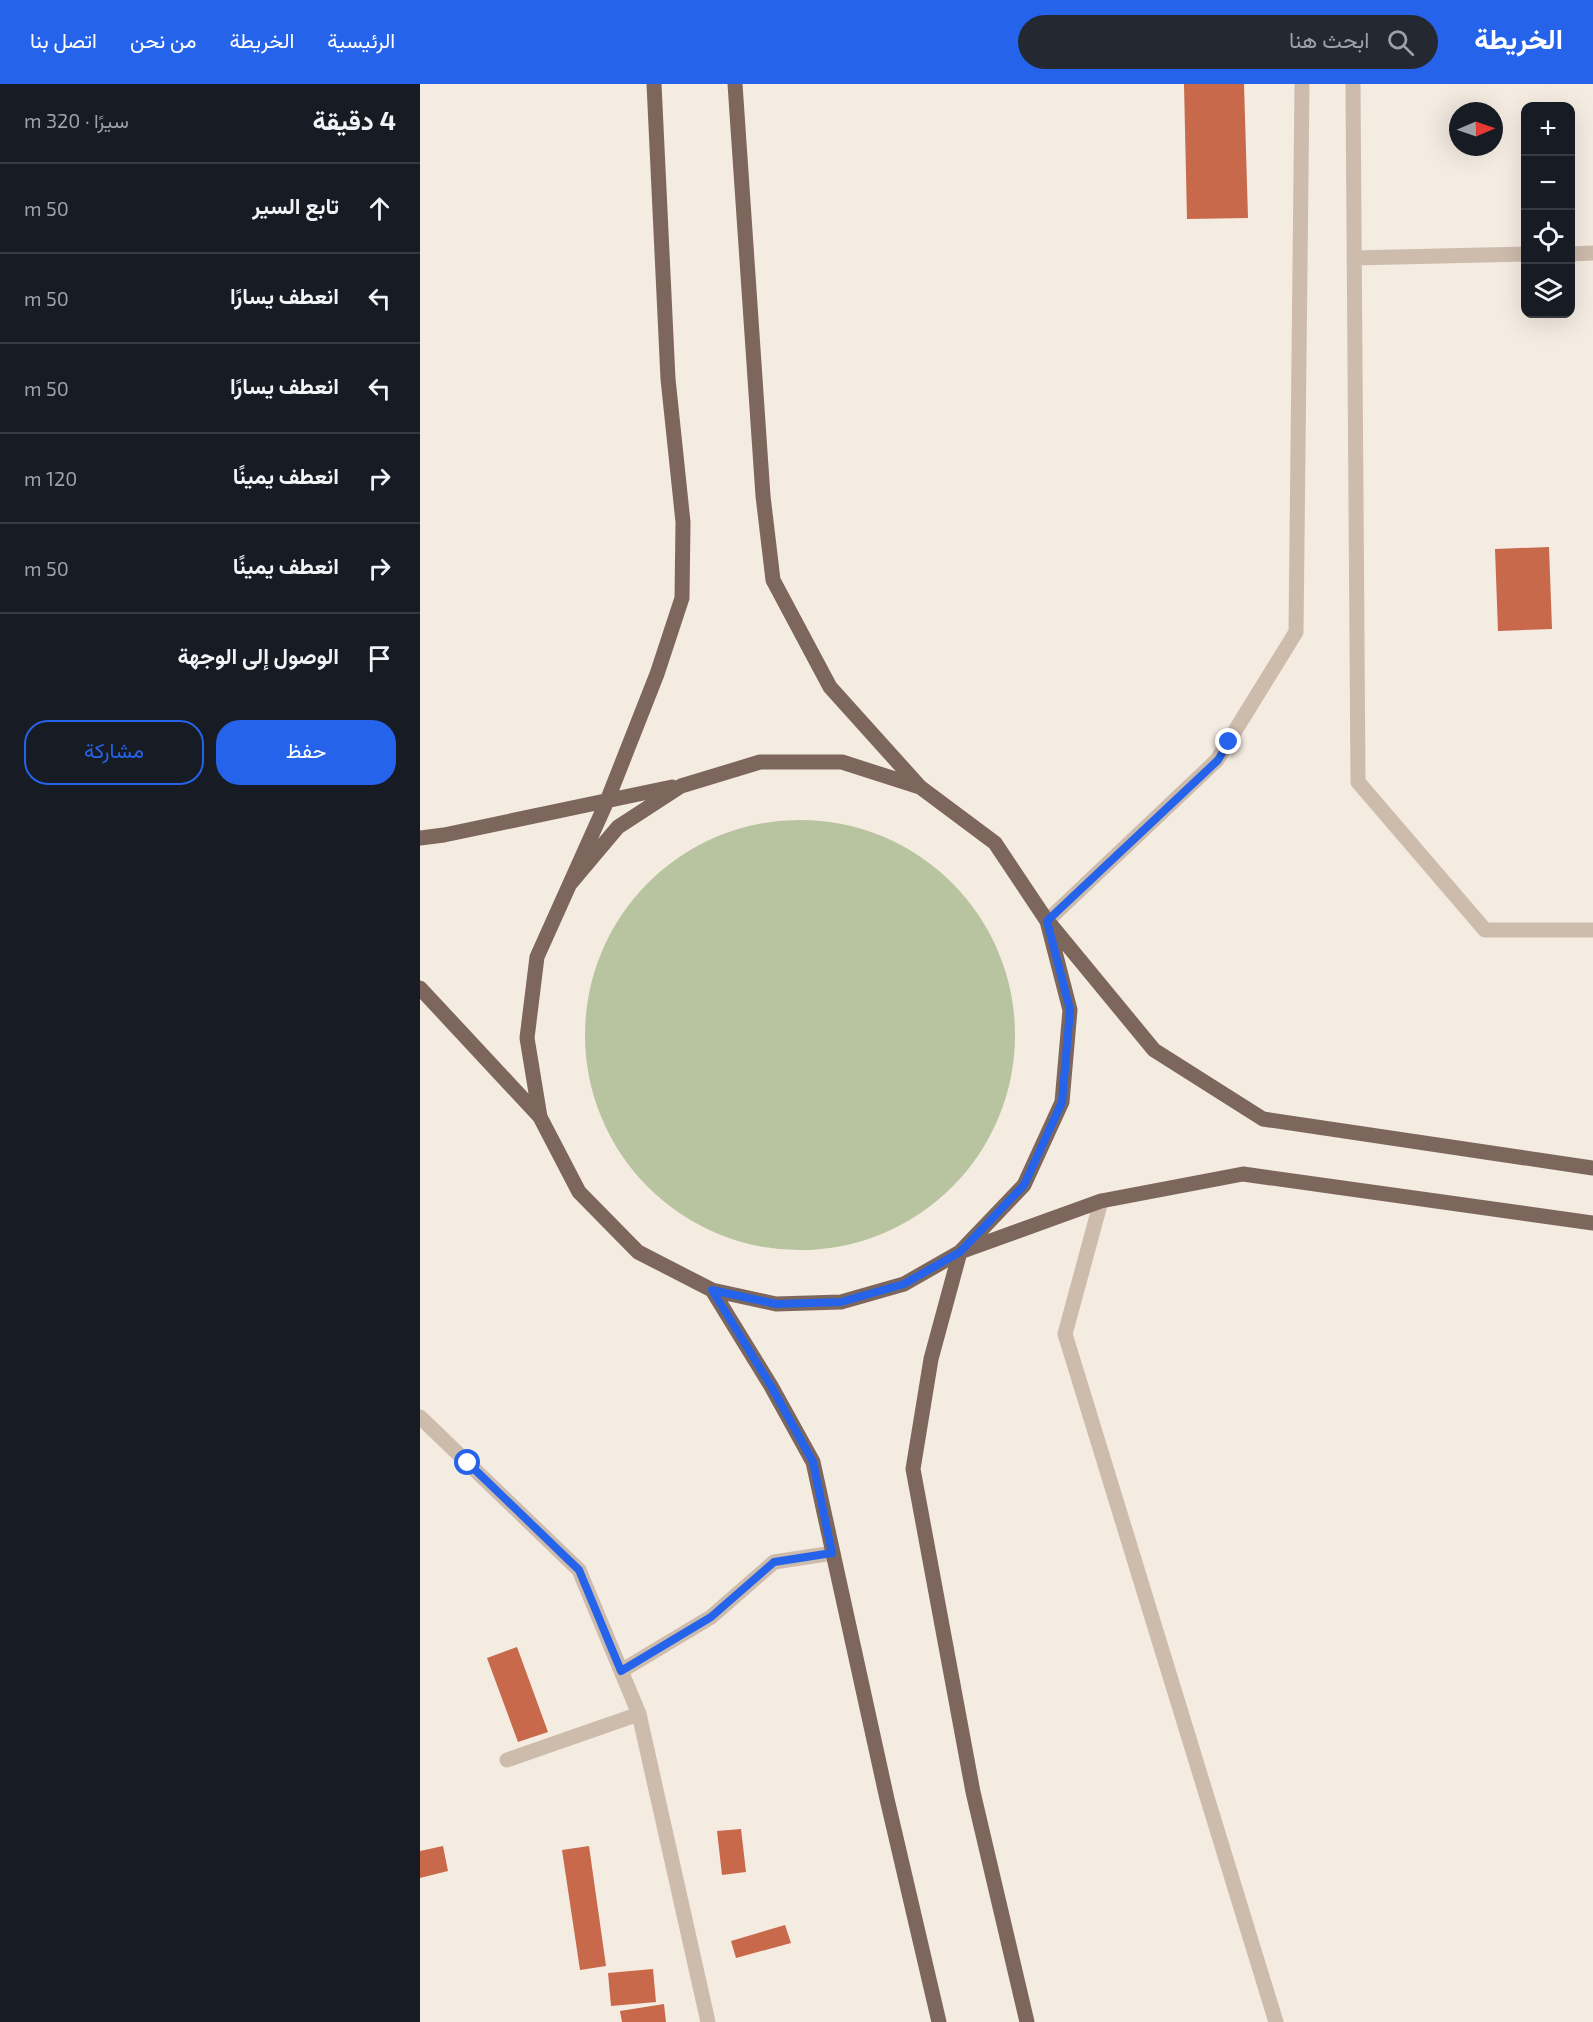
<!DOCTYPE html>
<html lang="ar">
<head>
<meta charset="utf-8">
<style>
	body { margin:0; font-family:"Exo 2",Vazirmatn,sans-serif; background:#242831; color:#f1f3f6; direction:rtl }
	.controls { position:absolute; right:18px; top:18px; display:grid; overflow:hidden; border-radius:12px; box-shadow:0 6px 24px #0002 }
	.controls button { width:54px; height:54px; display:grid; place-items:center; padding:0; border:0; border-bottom:2px solid #363941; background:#171b24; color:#f1f3f6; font:30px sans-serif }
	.compass { position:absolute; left:1029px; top:18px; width:54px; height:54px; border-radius:50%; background:#171b24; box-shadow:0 6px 24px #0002; rotate:88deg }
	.stop { position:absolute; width:18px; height:18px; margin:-14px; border:4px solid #2563eb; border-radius:50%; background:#fff }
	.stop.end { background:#2563eb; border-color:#fff; box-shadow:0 2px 6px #0008 }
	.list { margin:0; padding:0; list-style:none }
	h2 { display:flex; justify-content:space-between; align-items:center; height:78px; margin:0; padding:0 24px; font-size:26px }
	h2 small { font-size:20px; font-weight:400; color:#9ea1a6 }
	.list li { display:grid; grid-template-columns:39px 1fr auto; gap:18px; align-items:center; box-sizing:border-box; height:90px; padding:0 24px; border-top:2px solid #363941 }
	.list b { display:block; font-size:22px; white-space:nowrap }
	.list em { font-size:20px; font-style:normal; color:#9ea1a6 }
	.actions { display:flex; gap:12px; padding:18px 24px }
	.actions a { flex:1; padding:14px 0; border:2px solid #2563eb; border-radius:24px; text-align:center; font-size:21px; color:#2563eb }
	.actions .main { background:#2563eb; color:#fff }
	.icon { flex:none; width:33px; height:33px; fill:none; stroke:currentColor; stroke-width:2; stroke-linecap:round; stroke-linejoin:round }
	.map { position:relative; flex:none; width:1173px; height:1938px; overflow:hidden; direction:ltr }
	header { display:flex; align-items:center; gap:36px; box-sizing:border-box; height:84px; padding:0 30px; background:#2563eb; color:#fff }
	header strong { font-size:28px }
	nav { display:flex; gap:33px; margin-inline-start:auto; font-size:21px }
	.search { width:420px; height:54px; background:#242831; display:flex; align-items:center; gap:15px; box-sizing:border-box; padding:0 21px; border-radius:33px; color:#9ea1a6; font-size:22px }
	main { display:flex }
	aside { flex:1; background:#171b24 }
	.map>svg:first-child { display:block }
</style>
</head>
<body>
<header>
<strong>الخريطة</strong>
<div class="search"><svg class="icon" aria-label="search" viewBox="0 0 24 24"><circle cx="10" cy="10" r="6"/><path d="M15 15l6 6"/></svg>ابحث هنا</div>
<nav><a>الرئيسية</a><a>الخريطة</a><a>من نحن</a><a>اتصل بنا</a></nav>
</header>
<main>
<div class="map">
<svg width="1173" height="1938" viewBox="0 0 1173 1938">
	<rect width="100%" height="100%" fill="#f4ebe1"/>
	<!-- green -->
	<path fill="#b8c4a0" d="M165 951a215 215 0 1 1 430 0a215 215 0 1 1-430 0Z"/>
	<!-- building -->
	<path fill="#c8694b" d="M764 0H824L828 134 767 135Z
		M1129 463 1132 545 1078 547 1075 465Z
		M97 1563 128 1648 98 1658 67 1574Z
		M321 1745 326 1788 302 1791 297 1747Z
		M23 1762 28 1787 0 1794V1767Z
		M169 1762 186 1882 160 1886 142 1766Z
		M365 1841 371 1859 316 1874 311 1857Z
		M233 1885 236 1918 191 1922 188 1889Z
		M244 1920 246 1938H202L200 1927Z"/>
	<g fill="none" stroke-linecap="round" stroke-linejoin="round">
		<!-- minor -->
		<path stroke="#cdbbac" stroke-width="15" d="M933 0 938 698 1065 846H1173
			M1150 170 1173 169
			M934 174 1106 170
			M627 837 797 676 876 548 882 0
			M681 1117 645 1250 856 1938
			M0 1333 159 1486 219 1630 288 1938
			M201 1587 291 1533 354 1478 413 1469
			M87 1676 219 1630"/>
		<!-- major -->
		<path stroke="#7d675c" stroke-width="15" d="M315 0 343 412 353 496 410 603 500 703
			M0 754 24 751 252 703
			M150 800 198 743 261 702 340 678H422L500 703 575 759 627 837 650 926 642 1018 604 1101 540 1168 484 1200 421 1218 356 1220 292 1206 218 1168 159 1108 120 1033 107 954 117 873 187 717 237 590 262 514 263 438 248 295 234 0
			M631 841 734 966 843 1035 1173 1084
			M0 904 120 1033
			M292 1206 351 1302 393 1378 467 1715 519 1938
			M607 1938 553 1708 493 1385 511 1275 540 1168 681 1117 823 1090 1173 1139"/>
	</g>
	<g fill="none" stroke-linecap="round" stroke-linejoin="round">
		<!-- route -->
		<path stroke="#2563eb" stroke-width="8" d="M48 1379 159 1486 201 1587 291 1533 354 1478 412 1469 393 1378 351 1302 292 1206 356 1220 421 1218 484 1200 540 1168 604 1101 642 1018 650 926 627 837 798 676 809 658"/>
	</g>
</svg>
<div class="controls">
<button>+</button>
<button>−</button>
<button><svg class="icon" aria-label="locate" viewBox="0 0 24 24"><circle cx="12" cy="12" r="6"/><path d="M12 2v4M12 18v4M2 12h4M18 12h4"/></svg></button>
<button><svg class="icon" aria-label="layers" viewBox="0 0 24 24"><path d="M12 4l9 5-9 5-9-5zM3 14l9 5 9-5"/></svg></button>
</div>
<svg class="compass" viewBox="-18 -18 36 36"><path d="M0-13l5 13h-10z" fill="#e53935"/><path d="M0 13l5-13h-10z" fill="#9ea1a6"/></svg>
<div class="stop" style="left:48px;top:1379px"></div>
<div class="stop end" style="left:809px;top:658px"></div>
</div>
<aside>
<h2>4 دقيقة<small>سيرًا · 320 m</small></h2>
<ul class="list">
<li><svg class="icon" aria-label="ahead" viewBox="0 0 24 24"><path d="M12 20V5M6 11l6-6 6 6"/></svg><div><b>تابع السير</b></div><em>50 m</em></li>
<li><svg class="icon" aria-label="left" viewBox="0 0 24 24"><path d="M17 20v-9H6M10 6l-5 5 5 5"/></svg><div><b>انعطف يسارًا</b></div><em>50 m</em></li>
<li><svg class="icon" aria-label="left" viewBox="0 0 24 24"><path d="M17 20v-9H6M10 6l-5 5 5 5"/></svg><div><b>انعطف يسارًا</b></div><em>50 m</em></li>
<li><svg class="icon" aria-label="right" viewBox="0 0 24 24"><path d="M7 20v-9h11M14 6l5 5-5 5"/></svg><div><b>انعطف يمينًا</b></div><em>120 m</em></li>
<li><svg class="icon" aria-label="right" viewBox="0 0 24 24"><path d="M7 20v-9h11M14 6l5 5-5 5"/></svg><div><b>انعطف يمينًا</b></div><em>50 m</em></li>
<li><svg class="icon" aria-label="arrive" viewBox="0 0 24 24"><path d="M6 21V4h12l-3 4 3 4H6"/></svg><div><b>الوصول إلى الوجهة</b></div></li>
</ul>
<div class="actions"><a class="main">حفظ</a><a>مشاركة</a></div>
</aside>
</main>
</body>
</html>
